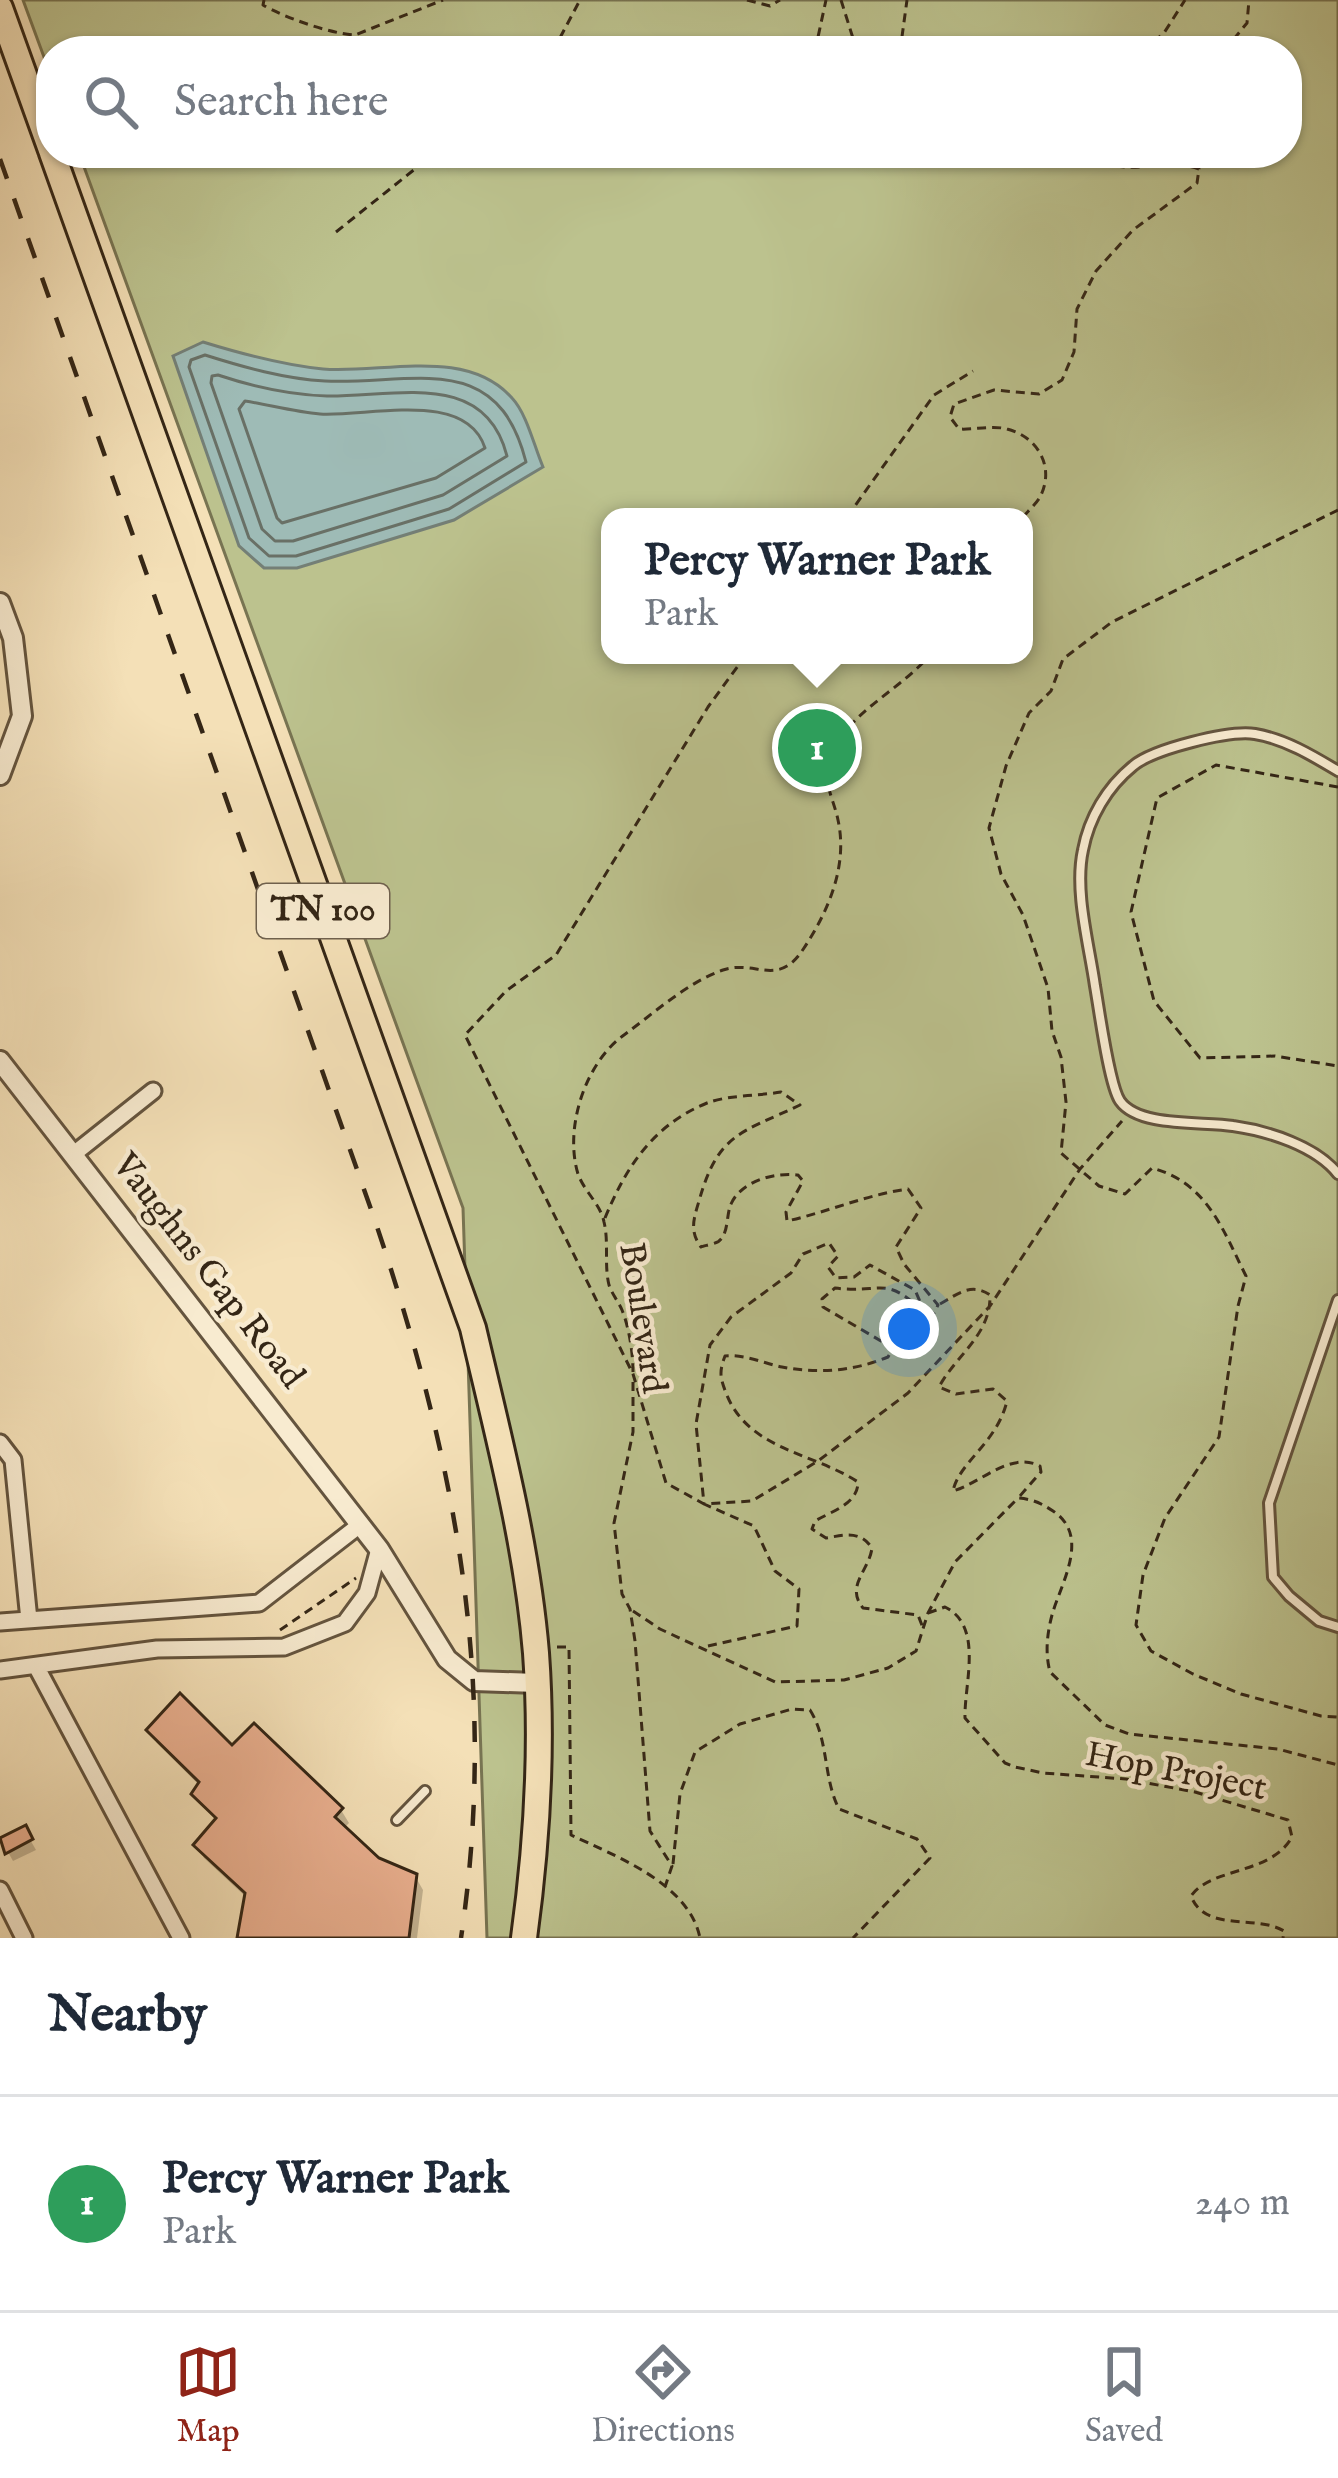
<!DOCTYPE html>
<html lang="en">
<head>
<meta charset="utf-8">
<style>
	body { margin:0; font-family:"IM FELL English",serif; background:#f6f6f7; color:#1f2937 }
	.you { position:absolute; left:909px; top:1329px; width:42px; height:42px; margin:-30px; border:9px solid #fff; border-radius:50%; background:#1a73e8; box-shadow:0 0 0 18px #1a73e833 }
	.badge { display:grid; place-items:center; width:78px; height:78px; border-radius:50%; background:#8f2418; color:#fff; font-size:39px; font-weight:700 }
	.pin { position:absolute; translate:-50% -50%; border:6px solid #fff; box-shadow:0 3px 12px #0006 }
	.popup { position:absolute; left:601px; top:508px; width:432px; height:156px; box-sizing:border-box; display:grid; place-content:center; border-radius:24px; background:#fff; filter:drop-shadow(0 3px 9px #0005); font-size:39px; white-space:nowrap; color:#747a83 }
	.popup b { font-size:45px; color:#1f2937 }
	.popup::after { content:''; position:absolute; left:50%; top:100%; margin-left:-24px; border:24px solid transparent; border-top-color:#fff }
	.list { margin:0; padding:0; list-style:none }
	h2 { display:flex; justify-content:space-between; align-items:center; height:156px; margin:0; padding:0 48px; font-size:51px }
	h2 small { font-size:39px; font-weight:400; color:#747a83 }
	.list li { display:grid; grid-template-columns:78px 1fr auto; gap:36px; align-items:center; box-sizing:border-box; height:216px; padding:0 48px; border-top:3px solid #e0e1e3 }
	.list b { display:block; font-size:45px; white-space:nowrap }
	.list p { margin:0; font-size:39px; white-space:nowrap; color:#747a83 }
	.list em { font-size:39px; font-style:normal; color:#747a83 }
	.icon { flex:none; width:66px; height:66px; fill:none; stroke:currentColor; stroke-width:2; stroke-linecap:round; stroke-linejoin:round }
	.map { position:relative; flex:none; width:1338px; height:1938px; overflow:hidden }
	.search { position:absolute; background:#fff; box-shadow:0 3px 9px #0004; left:36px; right:36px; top:36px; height:132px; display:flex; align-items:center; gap:30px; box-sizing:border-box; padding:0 42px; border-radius:48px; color:#747a83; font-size:45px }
	.sheet { height:372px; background:#fff }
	nav { display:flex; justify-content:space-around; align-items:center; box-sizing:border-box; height:168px; border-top:3px solid #e0e1e3; background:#fff; font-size:33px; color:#747a83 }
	nav a { display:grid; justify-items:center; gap:6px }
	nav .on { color:#8f2418 }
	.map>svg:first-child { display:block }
</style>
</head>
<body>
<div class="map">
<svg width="1338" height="1938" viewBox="0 0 1338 1938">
	<rect width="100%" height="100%" fill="#f4e0b7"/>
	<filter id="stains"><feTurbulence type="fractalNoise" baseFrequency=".00167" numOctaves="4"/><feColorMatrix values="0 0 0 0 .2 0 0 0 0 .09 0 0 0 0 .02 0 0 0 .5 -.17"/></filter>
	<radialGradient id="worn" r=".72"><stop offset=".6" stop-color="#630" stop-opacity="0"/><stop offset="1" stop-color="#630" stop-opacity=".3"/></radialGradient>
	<!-- green -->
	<path fill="#bcc28e" stroke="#787452" stroke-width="3" fill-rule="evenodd" d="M23 0H1338V1938H487L463 1208 79 153H1287V51H51V76ZM610 517H1024V655H610Z"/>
	<!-- water -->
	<path fill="#9ebbb6" stroke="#747f76" stroke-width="3" d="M203 342C242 354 282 365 323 369 382 374 466 346 512 398 527 414 534 446 543 467L454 520 297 568H264L239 546 173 356Z"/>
	<!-- shadow -->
	<path fill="#0003" d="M149 1730 232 1749 341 1810 349 1823 343 1829 377 1861 415 1876 423 1890 417 1938H240L247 1898 204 1858 196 1845 217 1822 194 1794 200 1786 157 1743Z
		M24 1829 36 1850 13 1861 2 1841Z"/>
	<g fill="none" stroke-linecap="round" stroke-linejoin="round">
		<!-- shore -->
		<path stroke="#697066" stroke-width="3" d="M205 355C243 367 285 379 325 381 414 385 497 348 526 462L449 509 296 556H269L249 538 189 367 191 360Z
			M218 375C251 386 292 395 327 396 396 397 485 369 507 456L443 495 293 541H275L262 529 211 383 212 376Z
			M245 401C270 405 295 412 320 414 369 417 466 389 485 448L436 478 282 523 277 518 239 409Z"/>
	</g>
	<!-- building -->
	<path fill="#eab090" stroke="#342616" stroke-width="3" d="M180 1693 232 1745 254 1723 343 1808 335 1817 379 1858 417 1874 409 1938H237L245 1893 193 1845 216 1818 191 1794 199 1782 146 1730Z
		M26 1825 33 1839 5 1854 0 1838Z"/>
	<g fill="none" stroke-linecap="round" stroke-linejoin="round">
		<defs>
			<path id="service" d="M1338 771C1313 756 1285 739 1255 734 1229 730 1153 749 1133 766 1107 787 1089 818 1083 850 1074 891 1089 944 1095 986 1099 1008 1109 1085 1120 1101 1139 1128 1204 1121 1233 1126 1268 1131 1316 1146 1338 1174
				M1338 1300 1269 1503 1273 1577 1289 1596 1319 1621 1338 1627
				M397 1820 425 1791"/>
			<path id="minor" d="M75 1153 153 1091
				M0 1443 13 1460 29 1620
				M0 1622 259 1603 361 1524
				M36 1666 181 1938
				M0 1670 157 1649 284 1647 345 1623 367 1593 379 1549
				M0 1890 24 1938"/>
			<path id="tertiary" d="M0 603 13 638 22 716 0 775
				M0 1061 379 1549 447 1659 474 1681 537 1683"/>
			<path id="primary" d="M0 8 51 150
				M52 153 473 1328C498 1435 527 1544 536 1653 543 1749 537 1843 524 1938"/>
		</defs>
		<!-- service casing -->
		<use href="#service" stroke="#64543e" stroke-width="14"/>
		<!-- minor casing -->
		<use href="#minor" stroke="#64543e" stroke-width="21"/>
		<!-- tertiary casing -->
		<use href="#tertiary" stroke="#64543e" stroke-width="24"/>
		<!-- primary casing -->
		<use href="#primary" stroke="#342616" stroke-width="30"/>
		<!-- path -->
		<path stroke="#342616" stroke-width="3" stroke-dasharray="9 6" stroke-linecap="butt" d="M264 0 263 5C283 17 331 34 355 35L443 0
			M747 0 770 6 780 0
			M841 0 857 51
			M553 51 580 0
			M815 51 826 0
			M905 51 901 44 907 0
			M1142 51 1164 33 1185 0
			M1224 51 1247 23 1249 0
			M868 153C934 159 1012 177 1075 153
			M336 232 435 153
			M1338 510 1112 622 1063 659 1051 691 1029 713 1006 766 989 828 1001 874 1023 915 1048 988 1052 1031 1061 1057 1066 1102 1061 1153 1099 1186 1125 1194 1152 1168C1207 1183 1222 1228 1246 1276L1238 1306 1219 1437 1165 1518 1143 1575 1136 1625 1151 1651 1193 1674 1241 1694 1321 1716 1338 1717
			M847 517 934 395 973 371
			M1023 517C1028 511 1038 502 1041 495 1055 465 1036 436 1007 429 992 425 974 430 959 429L950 417 954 404 994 390 1039 394 1062 380 1074 352 1077 309 1096 271 1133 230 1197 183 1199 169C1160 155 1129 182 1084 153
			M746 655 708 707 556 955 506 991 465 1035 633 1374 666 1483 704 1504 752 1501 818 1461 908 1393 990 1306 1080 1169 1122 1121
			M1338 787 1216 765 1157 798 1131 912 1154 1001 1200 1058 1275 1056 1338 1066
			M605 1218C626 1167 653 1125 707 1103 728 1095 758 1096 781 1092L800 1105C741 1133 718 1133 699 1201 694 1218 689 1231 701 1247 703 1246 718 1243 719 1241 729 1233 726 1215 731 1204 741 1181 775 1172 798 1175L803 1181 786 1212 787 1221C828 1212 865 1195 908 1189L921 1208 896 1247 904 1264 938 1305 934 1313H924
			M940 1304C958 1294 971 1282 990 1295 991 1335 956 1355 939 1387L956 1394 993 1389 1007 1401C997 1443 959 1462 953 1491 981 1483 1010 1451 1040 1466L1041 1472 1019 1497
			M923 1312C885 1274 882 1294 835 1288L822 1299 823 1307 893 1348 888 1357C854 1371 819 1374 782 1367 763 1363 744 1354 725 1356 719 1372 720 1377 726 1393 748 1450 812 1452 858 1482 858 1504 832 1511 815 1521L812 1529 826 1538C844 1535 860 1530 872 1548 869 1571 845 1586 863 1608L918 1615 923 1628
			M633 1372C633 1353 629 1327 622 1310 618 1301 612 1294 609 1285 604 1265 609 1242 604 1222 601 1205 584 1191 578 1174 564 1128 585 1063 624 1035 654 1013 688 982 723 970 756 959 778 989 804 948 829 910 848 865 838 820 834 800 821 778 829 758 849 711 898 692 930 655
			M633 1382V1432L614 1523 622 1594 630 1609 635 1641 650 1831 672 1866 665 1887
			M633 1611 660 1629 775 1682 844 1680 888 1668 916 1651 928 1613 955 1562 1018 1498C1032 1499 1041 1503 1053 1511 1091 1536 1061 1583 1052 1615 1047 1634 1045 1653 1050 1672L1105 1725 1129 1734 1278 1749 1338 1765
			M928 1613 945 1607C984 1626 964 1684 965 1718L1005 1763 1015 1767 1043 1773 1126 1779 1195 1792 1288 1820 1292 1837C1271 1875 1211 1867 1191 1896 1205 1933 1256 1914 1284 1931L1283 1938
			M280 1630 356 1578
			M708 1646 797 1626 799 1589 775 1571 754 1526 704 1504 696 1424 710 1345 731 1317 791 1273 803 1254 829 1243 838 1256 828 1267 836 1278 854 1277 870 1265 915 1290 924 1311
			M557 1647H569L571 1835C615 1856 689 1883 700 1938
			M673 1864 680 1794 695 1752 740 1724 792 1709 810 1710C829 1740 823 1778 839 1809L917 1839 930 1858 853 1938"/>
		<!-- service -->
		<use href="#service" stroke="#f8ebd0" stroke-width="8"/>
		<!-- minor -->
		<use href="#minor" stroke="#f8ebd0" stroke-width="15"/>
		<!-- tertiary -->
		<use href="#tertiary" stroke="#f8ebd0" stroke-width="18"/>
		<!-- primary -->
		<use href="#primary" stroke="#f4e0b7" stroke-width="24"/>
		<!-- rail -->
		<path stroke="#342616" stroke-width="4.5" stroke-dasharray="21 21" stroke-linecap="butt" d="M0 159 372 1212C455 1455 499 1681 461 1938"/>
	</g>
	<g text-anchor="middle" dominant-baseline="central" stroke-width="9" stroke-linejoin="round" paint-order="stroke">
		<!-- shield labels -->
		<rect fill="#f8ebd0" stroke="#6f614e" stroke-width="3" x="257" y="884" width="132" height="54" rx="9"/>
		<g font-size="33" font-weight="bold" fill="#342616">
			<text x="323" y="911">TN 100</text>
		</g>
		<!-- street labels -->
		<g font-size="36" fill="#342616" stroke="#f8ebd0">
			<text transform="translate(208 1271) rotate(52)">Vaughns Gap Road</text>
			<text transform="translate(642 1318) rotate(81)">Boulevard</text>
			<text transform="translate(1176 1772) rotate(11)">Hop Project</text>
		</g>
	</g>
	<rect width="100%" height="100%" filter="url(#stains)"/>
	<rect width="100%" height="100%" fill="url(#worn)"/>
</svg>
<div class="you"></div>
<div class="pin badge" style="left:817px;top:748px;background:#2e9e5b">1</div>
<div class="popup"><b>Percy Warner Park</b>Park</div>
<div class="search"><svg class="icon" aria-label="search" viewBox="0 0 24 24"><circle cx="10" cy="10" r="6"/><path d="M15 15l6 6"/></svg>Search here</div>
</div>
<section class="sheet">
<h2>Nearby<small></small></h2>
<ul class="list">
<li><span class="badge" style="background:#2e9e5b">1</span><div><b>Percy Warner Park</b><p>Park</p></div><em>240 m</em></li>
</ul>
</section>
<nav>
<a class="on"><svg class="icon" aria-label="map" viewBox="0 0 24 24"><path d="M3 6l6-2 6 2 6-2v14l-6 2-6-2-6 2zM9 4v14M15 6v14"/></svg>Map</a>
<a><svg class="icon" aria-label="directions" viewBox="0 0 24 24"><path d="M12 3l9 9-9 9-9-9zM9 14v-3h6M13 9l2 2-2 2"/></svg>Directions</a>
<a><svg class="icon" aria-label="saved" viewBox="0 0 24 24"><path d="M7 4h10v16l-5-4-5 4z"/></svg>Saved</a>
</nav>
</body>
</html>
